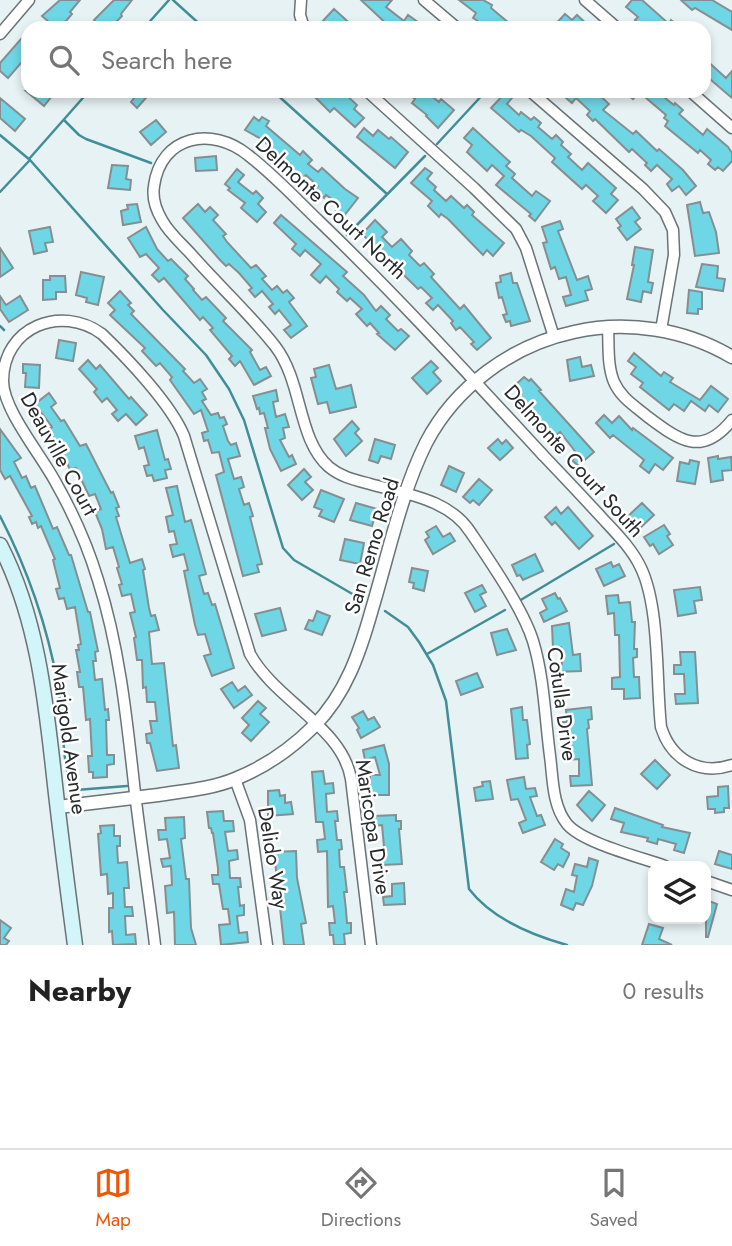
<!DOCTYPE html>
<html lang="en">
<head>
<meta charset="utf-8">
<style>
	body { margin:0; font-family:Jost,sans-serif; background:#f6f6f6; color:#222 }
	.controls { position:absolute; right:21px; bottom:21px; display:grid; overflow:hidden; border-radius:14px; box-shadow:0 4px 10px #0003 }
	.controls button { width:63px; height:63px; display:grid; place-items:center; padding:0; border:0; border-bottom:2px solid #e0e0e0; background:#fff; color:#222; font:35px sans-serif }
	.list { margin:0; padding:0; list-style:none }
	h2 { display:flex; justify-content:space-between; align-items:center; height:91px; margin:0; padding:0 28px; font-size:30px }
	h2 small { font-size:23px; font-weight:400; color:#767676 }
	.icon { flex:none; width:38px; height:38px; fill:none; stroke:currentColor; stroke-width:2; stroke-linecap:round; stroke-linejoin:round }
	.map { position:relative; flex:none; width:732px; height:945px; overflow:hidden }
	.search { position:absolute; background:#fff; box-shadow:0 4px 10px #0003; left:21px; right:21px; top:21px; height:77px; display:flex; align-items:center; gap:18px; box-sizing:border-box; padding:0 24px; border-radius:21px; color:#767676; font-size:26px }
	.sheet { height:203px; background:#fff }
	nav { display:flex; justify-content:space-around; align-items:center; box-sizing:border-box; height:98px; border-top:2px solid #e0e0e0; background:#fff; font-size:19px; color:#767676 }
	nav a { display:grid; justify-items:center; gap:4px }
	nav .on { color:#ea580c }
	.map>svg:first-child { display:block }
</style>
</head>
<body>
<div class="map">
<svg width="732" height="945" viewBox="0 0 732 945">
	<rect width="100%" height="100%" fill="#e7f2f4"/>
	<g fill="none" stroke-linecap="round" stroke-linejoin="round">
		<!-- stream -->
		<path stroke="#428e98" stroke-width="2.5" d="M173 0 204 28
			M144 28 169 0
			M273 91 387 194
			M64 120 79 135 86 139 151 163
			M0 135 30 160 163 310 206 355 229 389 244 420 283 548 294 560 361 599
			M437 144 486 91
			M29 159 89 91
			M0 192 29 161
			M347 235 425 156
			M0 326 4 330
			M0 516C28 570 47 625 58 685 64 718 61 755 71 787L76 790 127 786
			M519 601 614 544
			M385 611 408 627 419 642 433 665 446 701 469 889C492 919 531 935 567 945
			M427 654 505 610"/>
	</g>
	<!-- building -->
	<path fill="#6ed6e4" stroke="#858f91" stroke-width="2" d="M60 0H80L70 12 72 14 60 28H56L42 16Z
		M114 0H132L121 14 122 16 110 28H103L94 20Z
		M361 0H392L386 7 404 21 408 15 426 28H391Z
		M459 0H483L492 5 491 8 515 28H489L473 18 476 13Z
		M632 0H642L669 24 671 20 681 28H649L644 24 642 26 635 20 638 17 626 7Z
		M681 0H712L732 12V30L695 8 692 10Z
		M334 9 355 28H327L321 23Z
		M565 14 572 20 577 15 591 28H552Z
		M28 35V55L8 78 0 71V63L21 39 23 41Z
		M704 58 726 78 732 71V98L704 74Z
		M26 91H56L44 106Z
		M128 91H152L137 108 131 102 135 97Z
		M309 91H328L333 95 336 91H342L357 105 354 109 364 118 355 127 334 108 330 112Z
		M405 91H425L439 102 441 99 454 110 438 128 426 116 427 115 412 103 415 99Z
		M567 91H595L609 104 603 110 633 134 636 131 657 151 659 149 683 170 696 186 686 195 679 186 672 191 667 184 672 179 657 165 651 171 645 165 647 163 632 149 629 152 595 119 593 121 587 115 590 111 576 98 572 103 565 97 569 92Z
		M623 91H656L674 105 675 103 683 110 679 114 703 135 707 129 728 147 732 153V161L723 171 718 167 715 170 708 164 711 160 700 150 698 153 665 126 668 121 664 118 666 115 639 92 633 99Z
		M505 93 512 98 507 104 519 115 521 112 531 120 534 117 541 123 538 127 552 139 556 135 563 142 561 145 571 154 568 157 582 170 588 163 616 188 611 194 618 200 606 213 593 201 598 196 586 185 582 189 552 162 555 158 531 136 521 130 519 132 491 108Z
		M0 98 25 119 15 131 0 118Z
		M254 117 259 121 262 117 269 121 266 126 300 155 303 151 312 160 308 164 318 172 322 168 345 189 358 198 343 217 336 211 341 206 326 195 324 198 314 190 318 186 306 175 301 179 288 167 290 165 263 140 245 130Z
		M156 120 166 132 151 145 140 132Z
		M364 128 373 136 378 130 389 139 391 137 408 152 395 168 357 137Z
		M473 128 510 162 506 166 515 174 512 178 532 196 536 191 550 201 535 221 529 216 531 214 496 185 504 176 492 165 487 171 467 152 472 145 464 138Z
		M216 156 217 170 196 171 195 158Z
		M112 165 128 166 126 179 131 180 130 190 108 188Z
		M425 168 432 173 427 179 436 187 434 190 446 201 451 196 464 208 467 205 474 212 472 215 504 243 493 256 487 250 483 255 448 219 441 214 439 217 428 206 432 201 411 183Z
		M237 169 244 175 238 182 253 194 256 191 263 198 258 204 266 212 257 222 241 208 245 203 228 190 230 188 225 184Z
		M700 202 703 213 709 212 716 232 719 253 695 256 687 205Z
		M137 204 141 222 123 225 121 211 128 209 127 205Z
		M198 204 205 212 210 207 218 215 213 220 226 234 223 236 227 242 251 268 256 265 266 276 262 279 272 290 277 286 283 293 287 290 294 298 289 302 307 326 291 338 284 330 291 325 279 310 275 314 269 307 273 304 262 291 255 297 249 290 252 288 239 273 229 264 226 266 220 260 183 218Z
		M632 207 640 218 635 222 641 229 627 240 618 228 621 226 616 219Z
		M281 215 347 272 343 276 364 295 376 311 381 306 390 315 386 319 398 331 401 329 409 336 395 350 377 334 379 333 370 323 367 326 356 314 362 309 350 298 347 301 337 292 339 289 326 276 320 283 311 275 321 264 305 250 300 256 292 249 296 244 274 223Z
		M375 220 387 232 382 237 392 247 401 239 412 251 409 255 420 266 424 263 434 274 431 277 460 309 464 305 491 338 477 350 471 344 474 342 460 327 456 330 451 323 453 321 438 305 433 310 426 303 432 298 421 287 418 289 362 234Z
		M560 221 563 229 558 231 577 280 588 276 592 289 585 291 588 300 566 306 563 297 571 295 566 277 559 279 555 267 551 269 543 243 547 242 542 227Z
		M50 227 53 242 45 243 47 251 34 254 29 231Z
		M146 227 157 249 168 261 171 259 188 276 185 279 194 289 193 290 202 300 206 297 226 318 223 321 252 350 250 352 260 370 266 367 271 376 254 385 240 361 235 366 229 359 232 356 210 330 213 328 203 317 200 320 164 278 159 282 152 275 159 268 146 254 140 257 128 238Z
		M635 247 653 250 648 282 653 283 651 293 643 291 641 302 627 299 634 265H632Z
		M0 248 13 268 0 277Z
		M702 264 718 266 717 278 725 279 723 291 696 287Z
		M81 272 104 277 98 305 86 302 87 298 76 295Z
		M511 273 513 283H517L530 321 511 326 510 321 506 322 503 315 507 314 502 297 499 298 496 283 501 282 500 276Z
		M50 276H65L66 292H56V299L43 300V280H50Z
		M689 290 702 292V309H698V314L687 313Z
		M120 291 131 303 128 305 134 311 131 314 185 369 183 371 194 383 200 379 207 389 202 392 206 399 202 401 211 415 218 413 220 418 224 417 227 424 223 426 228 441 231 445 236 443 240 456 228 459 234 479 241 477 244 487 239 489 244 505 249 503 253 516 250 517 262 564 257 565 259 572 243 576 216 475 224 472 219 452 212 453 208 440 204 441 202 433 208 431 201 410 194 414 170 380 172 377 160 363 156 366 142 351 145 348 110 315 115 310 108 303Z
		M0 296 6 305 20 296 28 310 9 322 0 309Z
		M59 340 76 343 73 361 56 358Z
		M634 353 661 376 664 372 673 378 670 382 700 400 711 386 728 399 718 412 709 405 705 411 691 401 684 411 674 404 669 410 640 387 643 383 631 374 636 367 628 361Z
		M580 357 582 367 591 365 594 376 570 381 567 360Z
		M88 360 96 369 100 365 129 399 131 397 147 415 136 425 126 414 118 421 112 414 117 410 107 398 102 402 94 392 97 389 79 369Z
		M431 361 438 368 433 372 441 381 427 394 412 378Z
		M23 364 40 365 39 388 25 387 26 373H23Z
		M329 365 336 389 351 385 356 407 330 413 327 402 318 404 311 378 316 377 314 369Z
		M524 377 529 381 531 379 541 390 539 391 594 452 578 466 572 460 578 455 560 432 553 439 536 421 538 419 525 405 523 406 516 400 522 394 514 386Z
		M276 390 278 401 273 402 276 417 285 414 289 427 283 428 285 438 280 440 289 457 292 455 296 464 281 471 270 449 265 428H268L264 413 260 414 259 408 257 409 253 396Z
		M49 393 56 403 51 407 61 421 64 420 80 446 86 444 111 493 113 492 119 507 116 508 119 516 116 517 130 563 142 559 145 569 143 570 149 608 151 616 155 615 159 630 149 632 152 664 164 663 173 746 176 745 179 768 157 771 150 743H147L146 734 152 733 150 721H157L155 702H147L146 687 143 688 142 660H137L134 638 136 637 130 613 135 612 131 594 122 596 119 585 122 584 117 568 119 567 113 547 106 549 102 529 95 512 101 509 95 494 89 496 76 468 70 470 60 447 48 430 52 427 35 404Z
		M604 415 612 423 619 416 632 430 633 428 673 458 663 470 655 464 649 473 640 466 644 460 613 435 610 438 596 423Z
		M352 421 359 429 355 433 362 441 346 456 334 439Z
		M0 429 21 458 14 462 22 478 26 476 31 488 35 486 53 529 57 527 69 555H71L88 612H90L98 651 95 652 96 661H93L95 680 102 679 105 710 108 709 109 720H106L107 755H114V764L107 765V777L93 778V772H89L88 756H92L90 719 86 720 83 687H79L77 672H80L76 650H79L78 645 81 644 75 607 67 609 64 598 59 599 56 589 60 588 53 560 55 559 41 526 38 528 36 522 32 524 29 517 32 516 10 476 5 479 0 470Z
		M157 430 165 460 168 459 171 469 165 470 167 478 154 481 152 475 147 476 144 466 149 465 144 447 139 449 135 436Z
		M375 439 395 445 391 459 381 456 378 463 369 460Z
		M498 439 502 444 506 440 513 448 500 460 488 448Z
		M718 456V459L731 457 732 470 722 471 723 480 711 482 708 458Z
		M690 460 699 462 695 484 677 481 680 462 689 464Z
		M449 466 464 473 456 492 441 485Z
		M304 469 311 477 305 482 313 490 302 500 288 485Z
		M479 479 492 490 479 505 473 500 470 503 463 497Z
		M177 486 185 522 191 520 206 574 199 576 204 594 208 593 212 605 215 604 234 668 212 676 204 656 211 654 205 634 198 635 195 625 184 571 188 570 184 554 173 557 170 545 177 544 174 531 169 532 166 517 173 515 166 488Z
		M321 490 344 499 334 522 319 516 322 510 314 507Z
		M356 503 377 509 372 526 350 520Z
		M642 503 654 515 638 530 627 517Z
		M556 507 561 514 568 507 593 536 579 549 555 522 552 525 545 517Z
		M664 525 670 534 667 536 673 545 659 554 653 544 650 546 644 537Z
		M436 526 443 537 450 533 455 541 433 554 425 540 429 537 426 532Z
		M345 539 364 543 360 564 340 560Z
		M535 554 543 571 523 580 520 575 517 576 512 565Z
		M611 562 613 567 619 564 625 576 604 586 596 569Z
		M412 568 428 571 424 591 413 588 414 583 409 582Z
		M482 585 486 592 480 595 486 606 475 612 465 593Z
		M700 587 702 600 694 601 696 613 678 616 674 590Z
		M555 593 558 599 560 598 567 611 544 622 540 613 547 609 542 599Z
		M618 595 619 603 630 602 632 622H635L634 649H637V657L633 658 634 677H639L640 698 624 699V689H612V678L620 677 619 635H615L614 613 608 614 606 596Z
		M280 608 286 630 262 636 255 614Z
		M317 611 330 616 322 635 305 629 309 620 313 621Z
		M569 623 573 655 580 654 581 671 557 672V664H562L561 647 553 648 552 626Z
		M507 629 516 650 497 655 491 633Z
		M680 652H695L698 703 676 704 675 694H685L684 674H674V665H681Z
		M477 673 483 687 461 695 456 681Z
		M232 682 238 691 245 686 252 695 234 708 221 689Z
		M258 701 266 708 260 714 269 722 251 741 242 733 249 725 242 718Z
		M522 707 523 720H527L530 744 527 745 528 758 516 759 511 709Z
		M591 707 592 719 588 720 589 728 587 729 592 785 571 786 570 776H579V759L568 760 567 750H570L568 731 564 732 563 722H567L566 710Z
		M363 711 368 720 374 717 380 727 361 738 357 730 359 728 352 717Z
		M384 745 389 764V795H370V775H380L375 757 365 760 363 750Z
		M655 760 670 775 657 789 641 774Z
		M323 771 325 784 333 783 334 793 326 794 327 812 337 811 338 821H335L337 840H341L342 849 339 850 340 867H344L347 892H344L346 910 347 923H351V933L344 934 345 945H334L333 935H330L329 923H335L333 906 328 907 327 851 318 852 317 840 325 839 323 822H316L312 772Z
		M524 777 526 789 535 788 537 796 530 797 537 816 541 815 545 825 523 833 519 823 526 820 518 799 511 800 507 780Z
		M490 781 493 799 476 801 474 788 483 786 482 782Z
		M728 786 729 808H724V812L715 813V809H708L707 797 718 796V787Z
		M279 790 280 796 285 795V803L291 802 293 814 268 816V791Z
		M589 791 605 805 592 821 577 805Z
		M615 808 663 825 662 827 690 833 684 853 674 850 676 844 658 839 657 844 647 841 648 838 621 832 624 823 611 819Z
		M223 811 224 821H233L234 831 225 832 228 851 237 850 238 859 229 861 230 878H240L241 887H238L240 906 244 905V915L237 916 239 933 247 932 248 942 221 945 219 925 230 924 228 909H223L219 884H213L212 875H218V868L213 833H212L211 828H209L207 812Z
		M396 815V821H401V829H399L402 864 383 865V858H385L382 825 374 826V816Z
		M184 817 185 838 181 839 186 879H189L191 928 196 945H175L174 912 167 913 165 886 172 885 171 866 163 867 161 859 170 858 167 839 159 840 158 830H166L165 818Z
		M114 825V836H120V846H117L118 863 127 862 129 888H124L125 907H132L133 916H125L126 935 135 934 136 944 113 945 112 931 109 932V908H113V893L108 894 107 874 101 875 98 834 101 833 100 826Z
		M555 839 563 844 561 848 569 853V855L563 867 558 864 554 870 541 862Z
		M296 851 297 878 306 923 301 924 304 945H284L274 852Z
		M719 851 732 855V869L715 864Z
		M589 858 598 861 592 886 583 905 576 903 573 910 561 905 566 889 574 892 577 876 572 875 575 864 587 867Z
		M404 883 405 904 384 905 383 897 392 896V884Z
		M709 901 717 904 708 937H706V903Z
		M0 920 11 928 4 938 9 941 6 945H0Z
		M649 924 663 928 659 939 672 945H642Z"/>
	<g fill="none" stroke-linecap="round" stroke-linejoin="round">
		<defs>
			<path id="minor" d="M301 0 300 15 304 28
				M424 0 457 28
				M585 0 617 28
				M0 34 29 0
				M367 91 474 188 516 229 526 248 554 337
				M530 91 643 189 665 212 673 230 674 255 661 330
				M690 91 732 128
				M608 327C609 345 607 365 614 382 621 398 635 406 648 417 680 441 702 457 732 420
				M235 779 250 820 267 945
				M665 866C640 857 583 843 567 824 552 805 553 778 550 756 545 718 544 677 533 641 523 609 490 561 471 533 450 499 405 494 370 484 355 480 341 477 329 467 297 439 303 382 275 346 250 314 218 285 191 254 181 243 169 233 162 220 156 210 152 198 154 186 161 135 212 126 248 155 274 175 296 199 320 222 397 296 469 375 542 454 562 475 583 497 603 519 617 534 632 549 641 568 660 608 656 681 661 727 671 759 699 776 732 765
				M706 881 732 890
				M155 945C149 894 141 844 135 793 127 721 120 649 98 580 88 547 73 513 56 483 42 456 3 410 3 381 3 327 61 304 102 334 127 358 171 404 184 436L250 654C275 700 343 728 351 779L371 945"/>
			<path id="tertiary" d="M58 807C91 803 124 799 158 795 183 791 211 789 235 779 265 767 291 749 314 726 346 694 360 652 372 609 388 556 401 493 426 443 455 387 512 345 574 332 627 320 685 329 732 357"/>
			<path id="secondary" d="M0 545C38 619 46 703 55 785 61 838 68 892 75 945"/>
		</defs>
		<!-- minor casing -->
		<use href="#minor" stroke="#6a7375" stroke-width="13"/>
		<!-- tertiary casing -->
		<use href="#tertiary" stroke="#6a7375" stroke-width="15"/>
		<!-- secondary casing -->
		<use href="#secondary" stroke="#6a7375" stroke-width="17"/>
		<!-- minor -->
		<use href="#minor" stroke="#fff" stroke-width="10"/>
		<!-- tertiary -->
		<use href="#tertiary" stroke="#fff" stroke-width="12"/>
		<!-- secondary -->
		<use href="#secondary" stroke="#d2f5fa" stroke-width="14"/>
	</g>
	<g text-anchor="middle" dominant-baseline="central" stroke-width="5" stroke-linejoin="round" paint-order="stroke">
		<!-- street labels -->
		<g font-size="21" fill="#272b2b" stroke="#fff">
			<text transform="translate(331 208) rotate(43)">Delmonte Court North</text>
			<text transform="translate(59 454) rotate(61)">Deauville Court</text>
			<text transform="translate(574 461) rotate(48)">Delmonte Court South</text>
			<text transform="translate(372 546) rotate(-73)">San Remo Road</text>
			<text transform="translate(562 704) rotate(82)">Cotulla Drive</text>
			<text transform="translate(69 739) rotate(82)">Marigold Avenue</text>
			<text transform="translate(373 827) rotate(81)">Maricopa Drive</text>
			<text transform="translate(273 858) rotate(81)">Delido Way</text>
		</g>
	</g>
</svg>
<div class="controls">
<button><svg class="icon" aria-label="layers" viewBox="0 0 24 24"><path d="M12 4l9 5-9 5-9-5zM3 14l9 5 9-5"/></svg></button>
</div>
<div class="search"><svg class="icon" aria-label="search" viewBox="0 0 24 24"><circle cx="10" cy="10" r="6"/><path d="M15 15l6 6"/></svg>Search here</div>
</div>
<section class="sheet">
<h2>Nearby<small>0 results</small></h2>
<ul class="list">
</ul>
</section>
<nav>
<a class="on"><svg class="icon" aria-label="map" viewBox="0 0 24 24"><path d="M3 6l6-2 6 2 6-2v14l-6 2-6-2-6 2zM9 4v14M15 6v14"/></svg>Map</a>
<a><svg class="icon" aria-label="directions" viewBox="0 0 24 24"><path d="M12 3l9 9-9 9-9-9zM9 14v-3h6M13 9l2 2-2 2"/></svg>Directions</a>
<a><svg class="icon" aria-label="saved" viewBox="0 0 24 24"><path d="M7 4h10v16l-5-4-5 4z"/></svg>Saved</a>
</nav>
</body>
</html>
